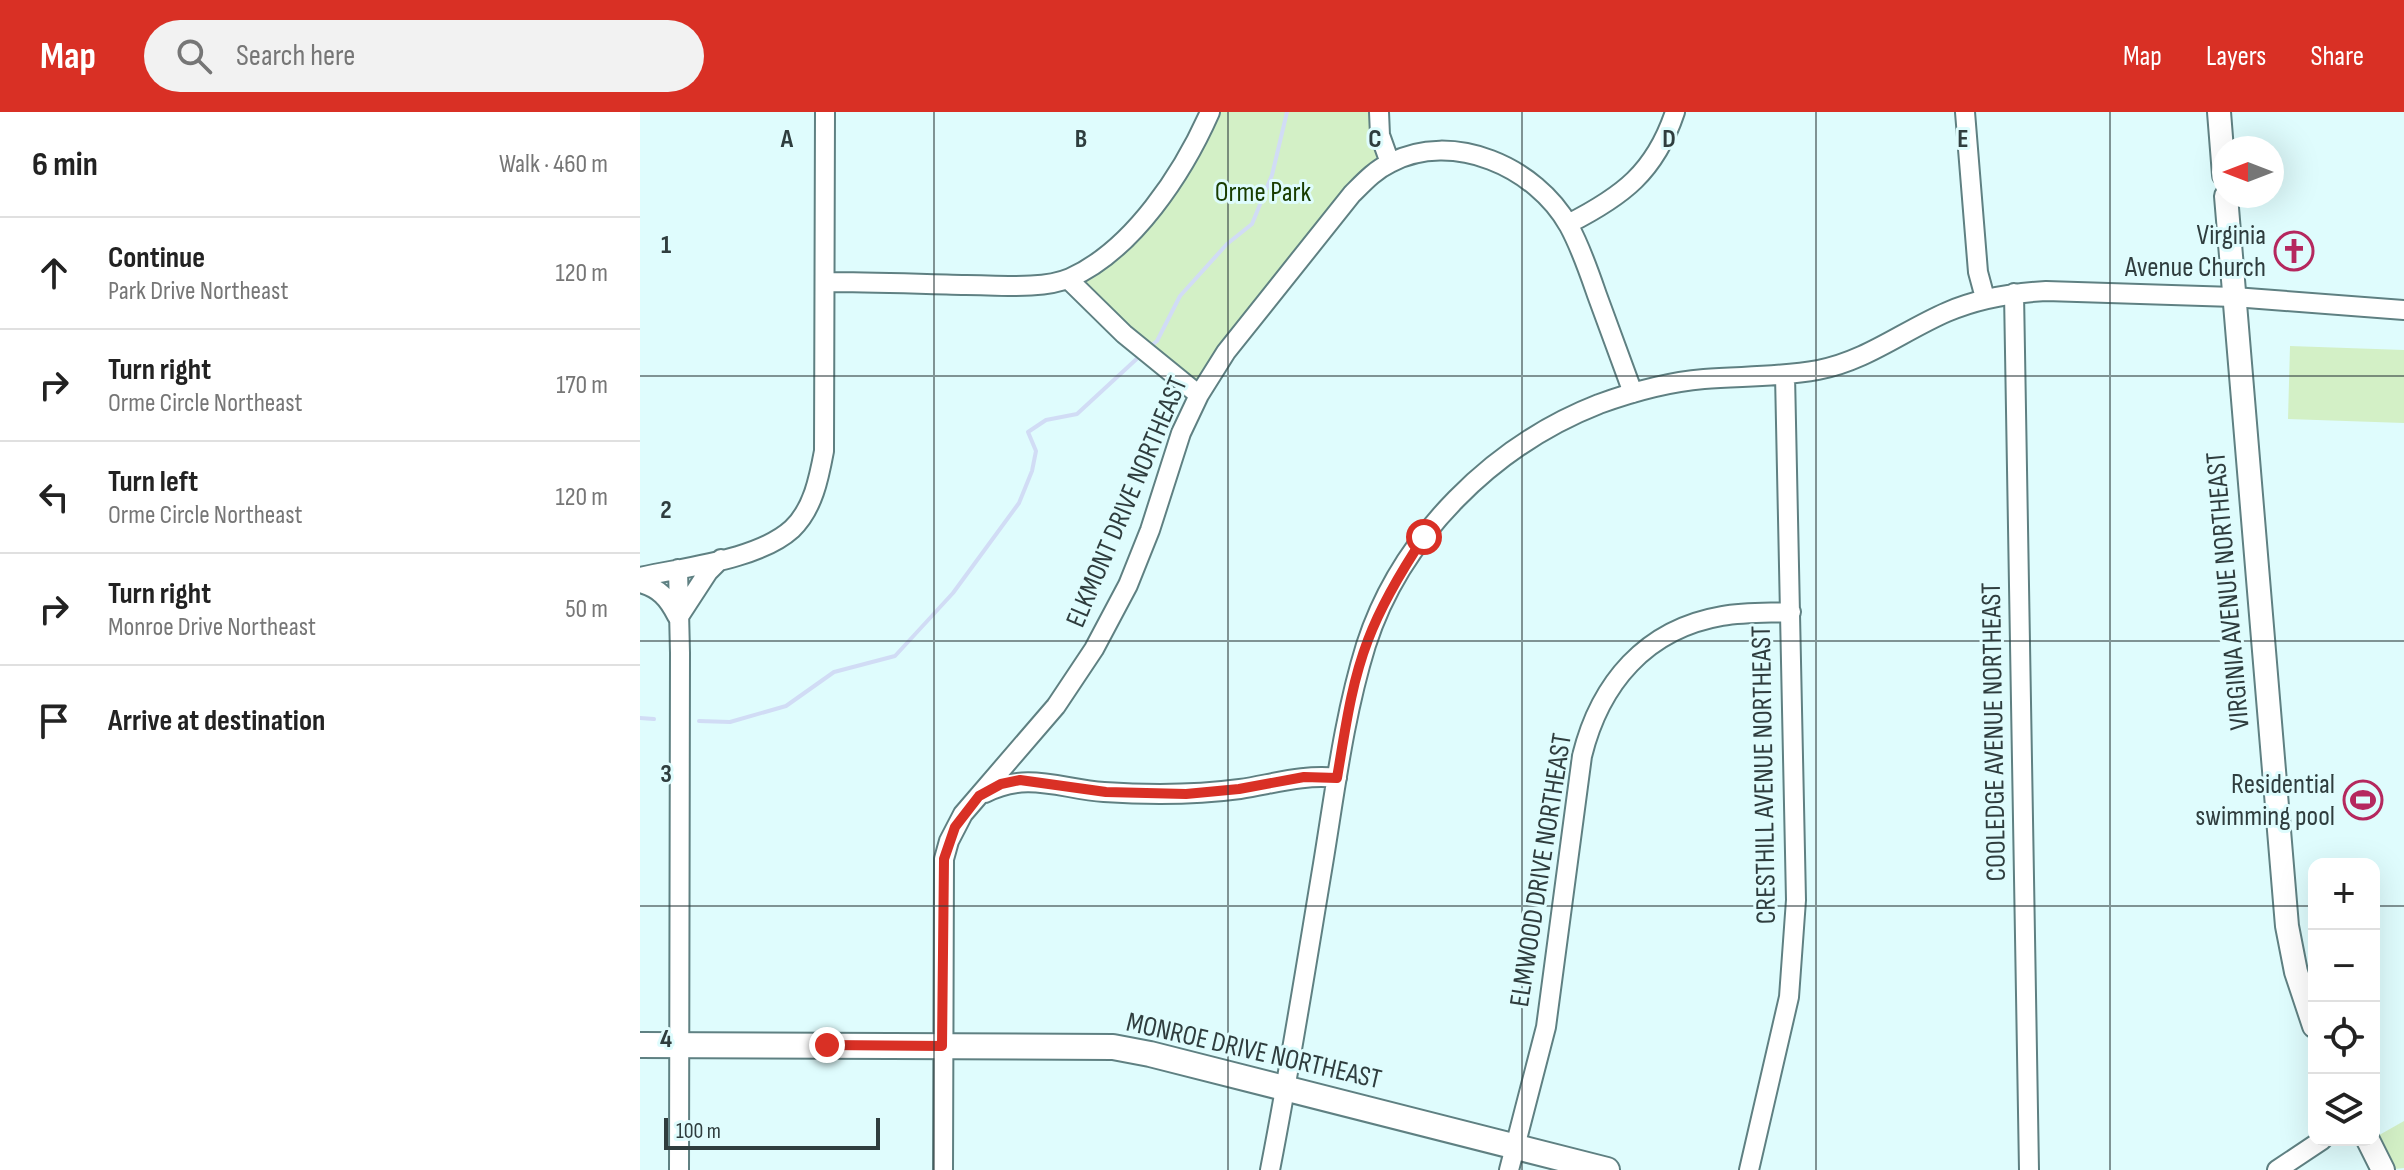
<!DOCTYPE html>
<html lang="en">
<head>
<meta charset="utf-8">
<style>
	body { margin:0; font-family:"Sofia Sans Condensed",sans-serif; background:#f2f2f2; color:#222 }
	.controls { position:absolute; right:24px; bottom:24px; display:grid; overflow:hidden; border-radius:16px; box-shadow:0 8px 32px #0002 }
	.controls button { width:72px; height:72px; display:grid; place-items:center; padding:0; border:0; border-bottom:2px solid #e0e0e0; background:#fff; color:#222; font:40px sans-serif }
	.compass { position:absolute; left:1572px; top:24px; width:72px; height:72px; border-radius:50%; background:#fff; box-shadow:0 8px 32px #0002; rotate:270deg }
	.scale { position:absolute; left:24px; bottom:20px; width:216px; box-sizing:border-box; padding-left:8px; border:4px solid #2f3d3e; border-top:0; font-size:22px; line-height:28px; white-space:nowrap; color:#2f3d3e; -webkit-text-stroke:6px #dffcfd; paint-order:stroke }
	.stop { position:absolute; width:24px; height:24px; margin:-18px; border:6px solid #d93025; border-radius:50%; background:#fff }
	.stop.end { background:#d93025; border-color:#fff; box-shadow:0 2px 8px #0008 }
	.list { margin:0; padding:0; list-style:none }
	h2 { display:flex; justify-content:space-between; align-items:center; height:104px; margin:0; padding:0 32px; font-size:34px }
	h2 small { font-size:26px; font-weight:400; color:#767676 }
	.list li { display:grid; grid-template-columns:52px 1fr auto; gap:24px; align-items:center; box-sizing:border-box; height:112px; padding:0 32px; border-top:2px solid #e0e0e0 }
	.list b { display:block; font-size:30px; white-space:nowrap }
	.list p { margin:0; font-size:26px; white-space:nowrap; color:#767676 }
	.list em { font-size:26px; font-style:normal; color:#767676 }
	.icon { flex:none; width:44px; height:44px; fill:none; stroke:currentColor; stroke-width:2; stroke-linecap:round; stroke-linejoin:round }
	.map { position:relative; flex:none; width:1764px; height:1058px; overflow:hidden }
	header { display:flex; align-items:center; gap:48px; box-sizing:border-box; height:112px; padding:0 40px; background:#d93025; color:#fff }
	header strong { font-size:38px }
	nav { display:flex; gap:44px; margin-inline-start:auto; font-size:28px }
	.search { width:560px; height:72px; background:#f2f2f2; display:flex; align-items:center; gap:20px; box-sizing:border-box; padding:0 28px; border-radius:44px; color:#767676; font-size:30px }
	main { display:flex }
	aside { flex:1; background:#fff }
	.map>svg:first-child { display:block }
</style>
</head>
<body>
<header>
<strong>Map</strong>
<div class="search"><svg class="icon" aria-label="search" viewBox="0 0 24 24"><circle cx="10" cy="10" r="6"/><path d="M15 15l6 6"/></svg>Search here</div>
<nav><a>Map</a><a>Layers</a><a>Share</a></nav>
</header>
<main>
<aside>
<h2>6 min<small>Walk · 460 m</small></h2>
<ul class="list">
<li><svg class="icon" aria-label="ahead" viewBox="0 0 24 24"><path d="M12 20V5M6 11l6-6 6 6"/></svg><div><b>Continue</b><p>Park Drive Northeast</p></div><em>120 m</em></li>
<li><svg class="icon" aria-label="right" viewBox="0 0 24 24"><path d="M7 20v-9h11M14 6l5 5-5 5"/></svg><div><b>Turn right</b><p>Orme Circle Northeast</p></div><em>170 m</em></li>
<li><svg class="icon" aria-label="left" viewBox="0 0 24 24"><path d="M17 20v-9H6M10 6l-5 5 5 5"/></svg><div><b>Turn left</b><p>Orme Circle Northeast</p></div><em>120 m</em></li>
<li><svg class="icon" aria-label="right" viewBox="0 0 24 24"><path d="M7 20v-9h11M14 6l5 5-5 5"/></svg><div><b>Turn right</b><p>Monroe Drive Northeast</p></div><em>50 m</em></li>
<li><svg class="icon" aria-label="arrive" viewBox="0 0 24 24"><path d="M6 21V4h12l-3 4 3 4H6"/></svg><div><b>Arrive at destination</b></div></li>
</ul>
</aside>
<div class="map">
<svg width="1764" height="1058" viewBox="0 0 1764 1058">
	<rect width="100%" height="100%" fill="#dffcfd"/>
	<!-- green -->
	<path fill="#d3f0c6" d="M573 0H746L751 37 562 281 432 168 497 124Z
		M1650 234 1764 238V311L1648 307Z
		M1764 1009V1056L1746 1058 1734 1026Z"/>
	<!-- water -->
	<path fill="#d1dcf5" d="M1720 672 1730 676 1732 685 1740 693 1734 702 1725 707 1715 703 1709 695Z"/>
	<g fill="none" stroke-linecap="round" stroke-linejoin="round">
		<!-- stream -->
		<path stroke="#d1dcf5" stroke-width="4" d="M508 236 517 229 540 184 587 132 612 112 632 63 647 0
			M0 606 14 607
			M59 609 90 610 146 594 194 560 255 544 313 481 379 391 392 359 396 339 388 320 406 308 437 302 502 242"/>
		<defs>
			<path id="minor" d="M739 0 740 23 750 51
				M1325 0 1338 160 1345 186
				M928 112C983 84 1015 60 1035 0
				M428 167 484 222 559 283
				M185 170C232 170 279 172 326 173 357 173 402 178 430 166 493 138 543 61 570 0
				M1374 181 1389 1058
				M38 457 40 541 39 1058
				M0 465C44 455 118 448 152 417 173 397 179 366 184 339L185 0
				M0 471C19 476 28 486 37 504
				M38 506 68 460 81 447
				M345 681C387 659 421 677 464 680 509 683 555 683 600 677 633 672 664 662 697 666
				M303 1058 304 747 309 729 323 702 416 594 454 537 488 473 510 418 541 321 559 283 586 240 712 82C724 70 735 58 750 51 813 18 896 55 929 114 941 136 949 160 957 183 969 215 981 248 993 281
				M630 1058C650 956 666 854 683 752 695 679 704 604 726 533 761 424 854 333 959 292 992 280 1028 270 1064 267 1102 264 1140 265 1178 258 1226 249 1263 219 1307 200 1339 186 1371 181 1406 179L1594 185 1764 198
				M869 1058 906 915 942 644C960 571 1006 517 1082 504 1104 500 1128 501 1151 500
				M1109 1058 1149 885 1156 788 1145 263
				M1637 1058 1682 1028"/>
			<path id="tertiary" d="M1579 0 1584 63
				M1586 84 1647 814 1656 860 1674 914
				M1728 1028 1743 1058"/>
			<path id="secondary" d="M0 933 473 935 510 942 967 1058"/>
		</defs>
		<!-- minor casing -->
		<use href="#minor" stroke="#5f8082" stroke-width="22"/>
		<!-- tertiary casing -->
		<use href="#tertiary" stroke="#5f8082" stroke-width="26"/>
		<!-- secondary casing -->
		<use href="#secondary" stroke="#5f8082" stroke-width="28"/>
		<!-- minor -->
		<use href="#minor" stroke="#fff" stroke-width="18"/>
		<!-- tertiary -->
		<use href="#tertiary" stroke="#fff" stroke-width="22"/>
		<!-- secondary -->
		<use href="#secondary" stroke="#fff" stroke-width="24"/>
	</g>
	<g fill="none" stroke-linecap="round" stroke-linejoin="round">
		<!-- route -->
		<path stroke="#d93025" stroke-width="10" d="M187 933 302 934 304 747 315 715 339 684 361 672 380 668 466 680 546 682 599 677 664 665 697 666C705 619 711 572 728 528 742 491 762 458 784 425"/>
	</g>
	<!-- grid -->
	<path fill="none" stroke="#2f3d3e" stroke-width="2" stroke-opacity="0.55" d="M294 0V1058M588 0V1058M882 0V1058M1176 0V1058M1470 0V1058M0 264H1764M0 529H1764M0 794H1674M1734 794H1764"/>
	<!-- icons -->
	<defs>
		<symbol id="church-ring" viewBox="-11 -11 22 22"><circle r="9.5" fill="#dffcfd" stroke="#b5285e" stroke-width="1.5"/><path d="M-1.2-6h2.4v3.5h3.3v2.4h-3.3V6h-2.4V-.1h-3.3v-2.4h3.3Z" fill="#b5285e"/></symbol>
		<symbol id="stadium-ring" viewBox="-11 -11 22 22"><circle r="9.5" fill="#dffcfd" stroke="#b5285e" stroke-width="1.5"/><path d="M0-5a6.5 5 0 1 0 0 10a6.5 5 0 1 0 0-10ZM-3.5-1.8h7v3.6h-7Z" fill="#b5285e"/></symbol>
	</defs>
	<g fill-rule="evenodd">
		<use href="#church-ring" x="1632" y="117" width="44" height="44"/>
		<use href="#stadium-ring" x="1701" y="666" width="44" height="44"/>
	</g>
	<g text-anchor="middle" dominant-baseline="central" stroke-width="6" stroke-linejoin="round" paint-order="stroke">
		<!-- park labels -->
		<g font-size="28" fill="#183d00" stroke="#dffcfd">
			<text x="623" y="80">Orme Park</text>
		</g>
		<!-- poi labels -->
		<g font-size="28" fill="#2f3d3e" stroke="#dffcfd" text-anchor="end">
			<text x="1626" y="123">Virginia<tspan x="1626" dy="32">Avenue Church</tspan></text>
			<text x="1695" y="672">Residential<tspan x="1695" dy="32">swimming pool</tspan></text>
		</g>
		<!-- street labels -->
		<g font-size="28" fill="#2f3d3e" stroke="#dffcfd">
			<text transform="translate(487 390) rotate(-67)">ELKMONT DRIVE NORTHEAST</text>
			<text transform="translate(1588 479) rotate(-95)">VIRGINIA AVENUE NORTHEAST</text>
			<text transform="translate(1354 620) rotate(-91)">COOLEDGE AVENUE NORTHEAST</text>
			<text transform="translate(1124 663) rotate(-91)">CRESTHILL AVENUE NORTHEAST</text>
			<text transform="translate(901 758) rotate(-81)">ELMWOOD DRIVE NORTHEAST</text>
			<text transform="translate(614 939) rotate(13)">MONROE DRIVE NORTHEAST</text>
		</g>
	</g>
	<g font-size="26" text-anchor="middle" font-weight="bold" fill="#2f3d3e" stroke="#dffcfd" stroke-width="6" stroke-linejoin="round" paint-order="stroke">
		<text x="147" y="35">A</text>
		<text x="441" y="35">B</text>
		<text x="735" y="35">C</text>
		<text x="1029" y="35">D</text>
		<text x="1323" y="35">E</text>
		<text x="26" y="141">1</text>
		<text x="26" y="406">2</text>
		<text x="26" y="670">3</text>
		<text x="26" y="935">4</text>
	</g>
</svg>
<div class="controls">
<button>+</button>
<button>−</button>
<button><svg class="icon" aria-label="locate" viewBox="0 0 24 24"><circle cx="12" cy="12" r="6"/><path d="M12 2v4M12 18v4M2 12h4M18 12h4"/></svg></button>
<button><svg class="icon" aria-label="layers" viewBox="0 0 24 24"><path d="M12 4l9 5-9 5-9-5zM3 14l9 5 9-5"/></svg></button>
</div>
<svg class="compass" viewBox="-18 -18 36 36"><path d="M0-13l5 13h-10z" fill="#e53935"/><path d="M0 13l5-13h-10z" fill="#767676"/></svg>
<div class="scale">100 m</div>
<div class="stop" style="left:784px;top:425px"></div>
<div class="stop end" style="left:187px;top:933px"></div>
</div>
</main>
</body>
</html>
